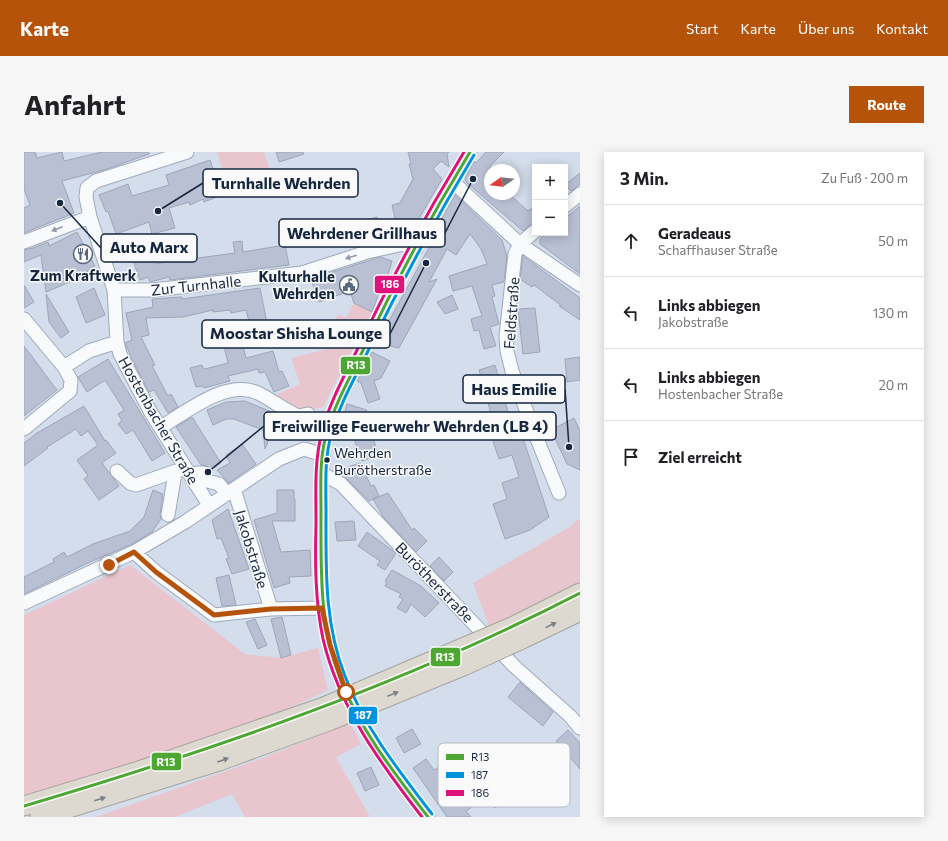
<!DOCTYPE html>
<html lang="de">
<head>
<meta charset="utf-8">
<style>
	body { margin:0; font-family:Commissioner,sans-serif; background:#f6f6f6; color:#202124 }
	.controls { position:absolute; right:12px; top:12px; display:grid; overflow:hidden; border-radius:0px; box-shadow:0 2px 10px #0003 }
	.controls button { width:36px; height:36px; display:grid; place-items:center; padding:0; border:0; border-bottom:1px solid #e0e0e0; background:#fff; color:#202124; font:20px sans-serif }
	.compass { position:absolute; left:460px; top:12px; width:36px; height:36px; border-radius:50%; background:#fff; box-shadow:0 2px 10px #0003; rotate:256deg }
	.stop { position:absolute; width:12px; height:12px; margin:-9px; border:3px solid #b45309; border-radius:50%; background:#fff }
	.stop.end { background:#b45309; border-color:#fff; box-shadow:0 1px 4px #0008 }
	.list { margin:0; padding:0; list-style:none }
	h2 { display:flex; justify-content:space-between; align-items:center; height:52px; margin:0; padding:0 16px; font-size:17px }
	h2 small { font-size:13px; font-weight:400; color:#757577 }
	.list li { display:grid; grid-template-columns:26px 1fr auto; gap:12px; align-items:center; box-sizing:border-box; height:72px; padding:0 16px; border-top:1px solid #e0e0e0 }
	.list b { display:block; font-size:15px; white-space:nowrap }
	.list p { margin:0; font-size:13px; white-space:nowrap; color:#757577 }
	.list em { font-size:13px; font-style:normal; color:#757577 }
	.icon { flex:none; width:22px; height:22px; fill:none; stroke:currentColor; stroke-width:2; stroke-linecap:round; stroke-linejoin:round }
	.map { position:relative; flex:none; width:556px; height:665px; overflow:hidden; border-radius:0px }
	header { display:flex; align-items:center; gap:24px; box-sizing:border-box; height:56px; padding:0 20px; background:#b45309; color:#fff }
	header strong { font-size:19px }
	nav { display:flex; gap:22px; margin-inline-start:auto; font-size:14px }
	.intro { display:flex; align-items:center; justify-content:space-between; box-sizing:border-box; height:96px; padding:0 24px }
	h1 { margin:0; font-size:28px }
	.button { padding:10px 18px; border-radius:0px; background:#b45309; color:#fff; font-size:14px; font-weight:700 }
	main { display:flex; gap:24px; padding:0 24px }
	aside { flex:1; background:#fff; border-radius:0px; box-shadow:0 2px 10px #0003 }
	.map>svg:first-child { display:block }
</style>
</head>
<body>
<header>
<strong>Karte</strong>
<nav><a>Start</a><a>Karte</a><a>Über uns</a><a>Kontakt</a></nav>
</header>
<div class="intro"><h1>Anfahrt</h1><a class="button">Route</a></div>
<main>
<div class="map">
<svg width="556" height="665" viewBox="0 0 556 665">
	<rect width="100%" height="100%" fill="#d3ddeb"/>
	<!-- green -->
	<path fill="#e9c6ce" d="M196 0H240L249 28 207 42 193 1Z
		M330 151 348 160 299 255 277 261 252 243 276 232 267 206 315 194 317 192 314 180 316 176 310 170 314 162 322 166Z
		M556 366V431L512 455 465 474 449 431 547 374Z
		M106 413 221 502 257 506 294 496 304 538 233 571 44 635 0 646V463Z
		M326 571 337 592 312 605 346 665H221L208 642 151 665H72L236 607Z"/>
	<!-- building -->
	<path fill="#bac0d4" stroke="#9fa5b8" d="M0 0H11L13 6 38 0 40 9 78 0H125V2L80 18 38 29 50 61 0 81V56L6 53 0 37Z
		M252 0H279L280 2 255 10Z
		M384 0H425L423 2 425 15 417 9 409 17 418 27 390 75 374 80 368 53 376 51 389 27 385 12H387Z
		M462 0H480L466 14V42H485L504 59 511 54V69L499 79 442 30 441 26 450 9 452 11Z
		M186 8 198 43 180 50 179 47 166 53 165 50 145 56 151 76 128 82 125 70 92 82 84 59 82 60 75 43 104 32 108 44 145 33 142 23Z
		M556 21V32L547 39 541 33Z
		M431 43 478 88 483 104 480 130 468 133 471 144 468 145 475 172 466 175 472 194 460 197 455 178 450 179 447 167 458 164 448 134 429 139 425 124 463 112 457 97 446 82 432 103 423 97 405 130 413 127 375 196 353 191 419 70 417 68Z
		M556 54V122L516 92V87L523 81H541V66Z
		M353 65 358 86 322 95 317 75Z
		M53 80 71 114 63 119 65 122 22 140 17 103 0 110V98L9 96 24 90 25 94Z
		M218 89 219 100 261 93 265 113 146 128 145 125 126 130 124 125 116 128 106 100 123 93 130 112 211 101 209 90Z
		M499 104 556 146V168L535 154H538L510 133 508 135 496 127Z
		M356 105 368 109 360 137 357 136 348 160 330 151 326 139 295 150 287 127Z
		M0 133 10 150 0 156Z
		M70 136 81 163 62 171 52 145Z
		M236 136 245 181 229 185 222 158 207 161 206 158 189 160V158L159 165 122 166 125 183 117 185 131 213 128 214 144 244 147 242 154 255 144 261 130 238 125 240 109 209 101 191 108 188 102 161 129 155 128 147 158 145V147Z
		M22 142 45 180 37 186 25 170Z
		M428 143 434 157 421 162 413 150Z
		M511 156 516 200 499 202 494 157Z
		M218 190 222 206 249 199 255 220 258 219 265 234 250 240 241 220 235 221 234 217 204 224 206 229 180 236 179 234 172 235 166 216 178 213 179 216 181 217 204 211 200 194Z
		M0 194 33 238 0 264Z
		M348 200 366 209 357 226 350 229 356 247 344 251 337 231 333 229Z
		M556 205V228L543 230 541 207Z
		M84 207 141 301 128 309 109 278 102 282 94 272 98 269 94 262 100 258 81 228 63 240 55 227 54 225Z
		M471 213 485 263 491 262 525 365 506 378 481 387 469 352 483 347 478 331 495 325 488 303 475 307 463 271 469 269 455 218Z
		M221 249 255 263 250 276 270 274 271 283 245 287 241 297 239 278 210 267H202L189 273 183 258 202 250Z
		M323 252 343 258 337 275 318 269Z
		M60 254 81 289 82 288 92 301 78 311 95 334 75 348 60 327 64 324 53 308 74 293 64 279 57 284 52 277 23 295 24 296 0 314V291L13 281Z
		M168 265 197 311 187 318 183 314 177 313 152 275Z
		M550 266 556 279V318L543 312 527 278Z
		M347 281 355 303 338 309 330 287Z
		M218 292 232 312 205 331 193 318 206 311 202 303Z
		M336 311 347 334 350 333 355 344 345 349 322 326 318 317Z
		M129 338 139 342 136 362 137 367 128 380 106 393 64 411 0 442V425L30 410 29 407 40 400 43 405 69 392 106 379 120 365Z
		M253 338H270V347H271V369H248L257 400 286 398 287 424 265 425 266 431 250 436 230 368 253 361Z
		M364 341 388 378 390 376 403 389 392 400 360 366 349 347Z
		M204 357 225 417 208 422 202 407 205 406 197 386 193 387 188 368Z
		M330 369 332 388 313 389 311 370Z
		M343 380 372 401 361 418 353 413 356 409 334 394Z
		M415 405 429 420 420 429 406 414Z
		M368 418 397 434 415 451 401 465 387 452 382 461 373 456 379 447 375 445 377 442 361 434 363 430 361 429Z
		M205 423 212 453 198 454 192 426Z
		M258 465 267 503 257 506 247 467Z
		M231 467 243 493 234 497 222 470Z
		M496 530 529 560 519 574 484 545Z
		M388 577 397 592 380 601 372 586Z
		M544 578 556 591V617L532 589Z
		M402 607 410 618 414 616 439 651 457 638 463 645 442 659 447 665H423L389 616Z
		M347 615 355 633 341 639 333 621Z
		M472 638 480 649 471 656 463 645Z"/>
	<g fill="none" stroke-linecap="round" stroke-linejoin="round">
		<defs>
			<path id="minor" d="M163 0 72 29 63 36 62 45 66 65 90 138 93 190 96 202 126 259 185 353
				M428 29 496 92 556 133
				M541 54 556 42
				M511 79 496 92 491 102 482 184 483 199 488 219 509 277 535 341
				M0 90 66 65
				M90 138H129L278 121 343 100 375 93 383 92 392 97
				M0 167 40 215
				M137 275C164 259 202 227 234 241 248 248 260 258 274 264L284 262
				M0 277 46 239 47 228 40 215 65 199 93 190
				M93 319 106 331 112 333 152 319
				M297 321 317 332 490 514 546 564 556 576
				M168 324 173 321H179L183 329 195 332 203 342
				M210 337 247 457
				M144 363 151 321 158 316
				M110 400 132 420 190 463 247 457 298 456
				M0 451 110 400 161 370 255 307 280 297 299 303
				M404 665C371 622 336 577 316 526 295 471 296 419 297 360 297 337 296 314 300 291 306 261 322 234 335 206 368 136 405 66 446 0"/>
			<path id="highway" d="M488 475 556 441
				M498 487 556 459
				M0 654 115 619 300 555
				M16 665 195 609 307 568"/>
		</defs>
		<!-- minor casing -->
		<use href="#minor" stroke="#9eaabb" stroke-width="15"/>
		<!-- highway casing -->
		<use href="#highway" stroke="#a5a4a0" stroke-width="21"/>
		<!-- minor -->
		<use href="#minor" stroke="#f8fafc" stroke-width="13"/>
		<!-- highway -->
		<use href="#highway" stroke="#ded9d0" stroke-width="19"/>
		<defs>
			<path id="highway-bridge" d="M300 555 488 475
				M307 568 439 514 498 487"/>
		</defs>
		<!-- highway-bridge casing -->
		<use href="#highway-bridge" stroke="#a5a4a0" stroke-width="21" stroke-linecap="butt"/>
		<!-- highway-bridge -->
		<use href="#highway-bridge" stroke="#ded9d0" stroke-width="19"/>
		<defs>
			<path id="bus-1" d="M0 654C190 598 380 532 556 441
				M404 665C371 622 336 578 316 526 295 473 297 416 297 360 297 333 295 306 303 280 311 251 327 224 340 196 372 129 407 64 446 0"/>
			<path id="bus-2" d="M408 662C375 619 340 575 321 524 300 471 302 415 302 360 302 333 300 306 308 280 316 251 332 224 345 197 377 131 412 66 450 3"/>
			<path id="bus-3" d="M398 665C356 611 315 555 299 487 291 449 291 410 292 371 292 341 290 309 298 280 305 251 321 223 334 196 366 129 401 64 440 0"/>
		</defs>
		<!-- bus-1 casing -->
		<use href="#bus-1" stroke="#fafafa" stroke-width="6"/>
		<!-- bus-2 casing -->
		<use href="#bus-2" stroke="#fafafa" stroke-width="6"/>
		<!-- bus-3 casing -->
		<use href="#bus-3" stroke="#fafafa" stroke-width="6"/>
		<!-- bus-1 -->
		<use href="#bus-1" stroke="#4ea732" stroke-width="3"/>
		<!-- bus-2 -->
		<use href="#bus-2" stroke="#0094de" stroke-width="3"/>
		<!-- bus-3 -->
		<use href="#bus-3" stroke="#de127a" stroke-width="3"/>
	</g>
	<!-- one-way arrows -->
	<defs><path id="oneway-solid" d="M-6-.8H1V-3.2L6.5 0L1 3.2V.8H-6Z"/></defs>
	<g fill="#929ba7">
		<use href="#oneway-solid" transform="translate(33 77) rotate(159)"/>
		<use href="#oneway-solid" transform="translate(327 105) rotate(162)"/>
	</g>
	<g fill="#7a8088">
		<use href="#oneway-solid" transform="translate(527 473) rotate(-26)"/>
		<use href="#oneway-solid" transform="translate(369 542) rotate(-22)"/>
		<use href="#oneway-solid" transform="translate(199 608) rotate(-20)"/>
		<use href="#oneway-solid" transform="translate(76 647) rotate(-17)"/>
	</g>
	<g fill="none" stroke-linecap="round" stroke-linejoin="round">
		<!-- route -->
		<path stroke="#b45309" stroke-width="5" d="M85 413 110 400 132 420 190 463 247 457 298 456 306 493 322 540"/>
	</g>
	<!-- icons -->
	<defs>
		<symbol id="restaurant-ring" viewBox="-11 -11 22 22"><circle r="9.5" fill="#fafafa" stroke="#58677c" stroke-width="1.5"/><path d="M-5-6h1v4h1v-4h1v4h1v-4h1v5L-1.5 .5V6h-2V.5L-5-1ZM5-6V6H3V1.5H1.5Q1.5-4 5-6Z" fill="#58677c"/></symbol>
		<symbol id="civic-ring" viewBox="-11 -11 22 22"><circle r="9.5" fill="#fafafa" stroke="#58677c" stroke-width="1.5"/><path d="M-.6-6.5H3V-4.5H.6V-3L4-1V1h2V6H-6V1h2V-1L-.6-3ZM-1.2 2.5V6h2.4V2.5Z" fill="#58677c"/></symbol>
	</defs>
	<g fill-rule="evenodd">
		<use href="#restaurant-ring" x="48" y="91" width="22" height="22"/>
		<use href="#civic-ring" x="314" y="122" width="22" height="22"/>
	</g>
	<!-- markers -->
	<circle fill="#162740" stroke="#fafafa" stroke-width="1.5" cx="303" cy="308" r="3.5"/>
	<g text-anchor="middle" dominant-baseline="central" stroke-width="3" stroke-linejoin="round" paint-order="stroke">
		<!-- bus labels -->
		<g font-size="14" fill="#162740" stroke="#fafafa" text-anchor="start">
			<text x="310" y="300">Wehrden<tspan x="310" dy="17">Burötherstraße</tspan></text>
		</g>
		<!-- poi labels -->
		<g font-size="15" font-weight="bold" fill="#162740" stroke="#fafafa">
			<text x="59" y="123">Zum Kraftwerk</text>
			<text x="311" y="124" text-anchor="end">Kulturhalle<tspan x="311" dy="17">Wehrden</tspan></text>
		</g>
		<!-- street labels -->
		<g font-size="15" fill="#162740" stroke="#fafafa">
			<text transform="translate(172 133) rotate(-6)">Zur Turnhalle</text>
			<text transform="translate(487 161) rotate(-86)">Feldstraße</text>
			<text transform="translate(135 268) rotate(60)">Hostenbacher Straße</text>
			<text transform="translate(228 397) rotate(73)">Jakobstraße</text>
			<text transform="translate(411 430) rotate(46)">Burötherstraße</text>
		</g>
	</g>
	<!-- legend -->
	<rect x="414" y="591" width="132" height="64" rx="6" fill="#fafafa" stroke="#b6bbc2" stroke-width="1"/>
	<rect x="422" y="602" width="18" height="6" fill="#4ea732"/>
	<rect x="422" y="620" width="18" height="6" fill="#0094de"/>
	<rect x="422" y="638" width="18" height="6" fill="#de127a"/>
	<g font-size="11" fill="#162740">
		<text x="447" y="609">R13</text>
		<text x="447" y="627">187</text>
		<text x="447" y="645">186</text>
	</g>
	<!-- callouts -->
	<path fill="none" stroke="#162740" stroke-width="1.5" d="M134 59L179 31M449 27L421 81M36 51L77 96M402 111L366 182M545 295L541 237M184 320L240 274"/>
	<g fill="#162740" stroke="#fafafa" stroke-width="1.5">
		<circle cx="134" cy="59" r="4"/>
		<circle cx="449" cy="27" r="4"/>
		<circle cx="36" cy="51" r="4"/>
		<circle cx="402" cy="111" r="4"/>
		<circle cx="545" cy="295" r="4"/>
		<circle cx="184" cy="320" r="4"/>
	</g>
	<g fill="#fafafa" stroke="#162740" stroke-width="1.5">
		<rect x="179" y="17" width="155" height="28" rx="4"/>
		<rect x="255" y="67" width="166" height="28" rx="4"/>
		<rect x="77" y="82" width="96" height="28" rx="4"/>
		<rect x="178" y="168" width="188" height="28" rx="4"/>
		<rect x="439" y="223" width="102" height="28" rx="4"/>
		<rect x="240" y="260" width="292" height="28" rx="4"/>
	</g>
	<g font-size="16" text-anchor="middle" font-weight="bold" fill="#162740">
		<text x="257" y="37">Turnhalle Wehrden</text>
		<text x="338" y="87">Wehrdener Grillhaus</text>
		<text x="125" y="101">Auto Marx</text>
		<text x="272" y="187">Moostar Shisha Lounge</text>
		<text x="490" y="243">Haus Emilie</text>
		<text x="386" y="280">Freiwillige Feuerwehr Wehrden (LB 4)</text>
	</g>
	<g stroke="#fafafa" stroke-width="1.5">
		<rect x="350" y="123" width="31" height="19" rx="4" fill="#de127a"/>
		<rect x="316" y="204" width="31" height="19" rx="4" fill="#4ea732"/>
		<rect x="406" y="495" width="31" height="20" rx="4" fill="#4ea732"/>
		<rect x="324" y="554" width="30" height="19" rx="4" fill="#0094de"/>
		<rect x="127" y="600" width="31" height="19" rx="4" fill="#4ea732"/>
	</g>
	<g font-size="11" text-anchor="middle" font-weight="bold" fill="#fff">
		<text x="366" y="136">186</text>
		<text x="332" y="217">R13</text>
		<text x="421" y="509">R13</text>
		<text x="339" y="567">187</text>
		<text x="142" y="614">R13</text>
	</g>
</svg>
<div class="controls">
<button>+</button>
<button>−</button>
</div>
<svg class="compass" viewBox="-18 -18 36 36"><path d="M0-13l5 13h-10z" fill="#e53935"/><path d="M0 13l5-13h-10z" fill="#757577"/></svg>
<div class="stop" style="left:322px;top:540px"></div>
<div class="stop end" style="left:85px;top:413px"></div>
</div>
<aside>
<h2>3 Min.<small>Zu Fuß · 200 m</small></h2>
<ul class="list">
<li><svg class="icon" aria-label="ahead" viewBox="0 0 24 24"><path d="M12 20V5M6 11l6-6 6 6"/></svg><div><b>Geradeaus</b><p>Schaffhauser Straße</p></div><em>50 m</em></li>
<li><svg class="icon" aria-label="left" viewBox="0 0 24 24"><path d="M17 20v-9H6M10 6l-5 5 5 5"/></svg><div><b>Links abbiegen</b><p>Jakobstraße</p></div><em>130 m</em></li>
<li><svg class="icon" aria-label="left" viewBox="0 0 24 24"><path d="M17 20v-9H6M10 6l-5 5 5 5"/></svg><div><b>Links abbiegen</b><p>Hostenbacher Straße</p></div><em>20 m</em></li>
<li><svg class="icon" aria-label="arrive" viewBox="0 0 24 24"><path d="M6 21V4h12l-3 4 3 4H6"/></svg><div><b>Ziel erreicht</b></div></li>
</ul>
</aside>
</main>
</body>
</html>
